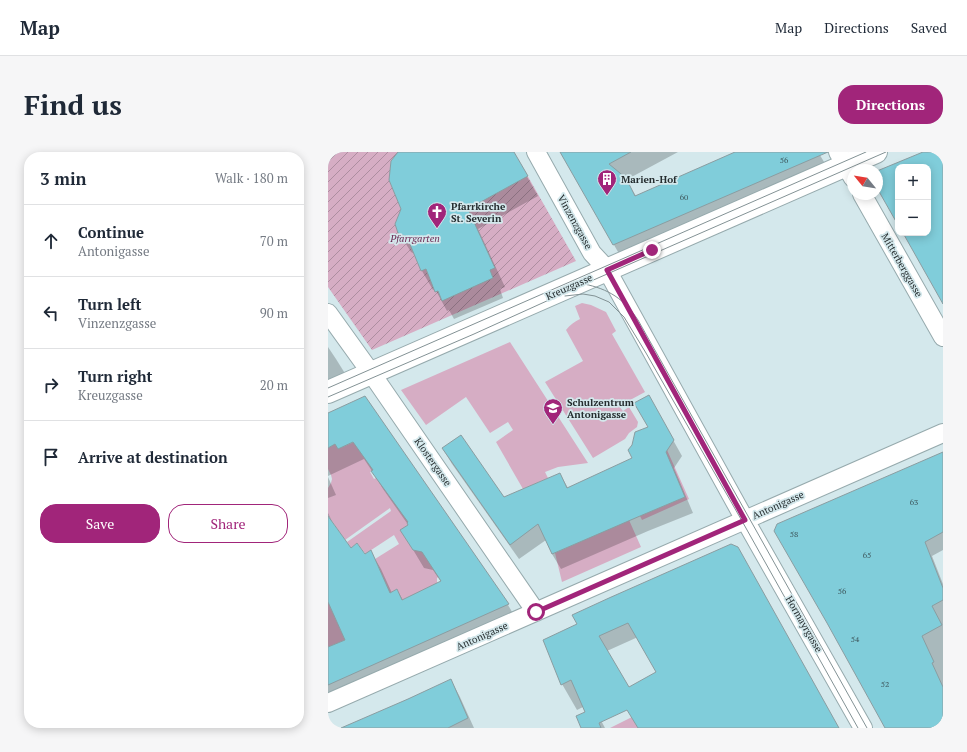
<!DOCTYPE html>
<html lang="en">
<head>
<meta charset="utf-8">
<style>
	body { margin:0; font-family:"PT Serif",serif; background:#f6f6f7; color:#1f2937 }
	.controls { position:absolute; right:12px; top:12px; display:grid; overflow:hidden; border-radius:8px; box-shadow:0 2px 10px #0003 }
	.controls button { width:36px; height:36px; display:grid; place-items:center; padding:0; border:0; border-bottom:1px solid #e0e1e3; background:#fff; color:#1f2937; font:20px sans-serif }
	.compass { position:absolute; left:519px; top:12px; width:36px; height:36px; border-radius:50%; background:#fff; box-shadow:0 2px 10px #0003; rotate:300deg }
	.stop { position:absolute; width:12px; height:12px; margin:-9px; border:3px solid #a1257a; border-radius:50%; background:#fff }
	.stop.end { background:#a1257a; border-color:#fff; box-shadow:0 1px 4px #0008 }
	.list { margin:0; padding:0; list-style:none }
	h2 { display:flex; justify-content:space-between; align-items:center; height:52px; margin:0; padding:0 16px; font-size:17px }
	h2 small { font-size:13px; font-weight:400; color:#747a83 }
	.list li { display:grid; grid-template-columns:26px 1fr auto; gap:12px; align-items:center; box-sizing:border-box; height:72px; padding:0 16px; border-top:1px solid #e0e1e3 }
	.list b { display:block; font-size:15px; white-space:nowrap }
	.list p { margin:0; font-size:13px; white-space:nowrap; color:#747a83 }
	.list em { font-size:13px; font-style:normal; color:#747a83 }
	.actions { display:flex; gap:8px; padding:12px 16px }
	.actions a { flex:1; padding:9px 0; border:1px solid #a1257a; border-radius:16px; text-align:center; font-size:14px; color:#a1257a }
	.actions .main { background:#a1257a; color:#fff }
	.icon { flex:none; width:22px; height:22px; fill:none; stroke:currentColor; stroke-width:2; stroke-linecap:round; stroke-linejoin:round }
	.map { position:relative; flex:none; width:615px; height:576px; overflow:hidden; border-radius:16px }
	header { display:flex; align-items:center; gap:24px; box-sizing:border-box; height:56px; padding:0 20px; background:#fff; border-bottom:1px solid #e0e1e3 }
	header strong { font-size:19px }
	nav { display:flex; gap:22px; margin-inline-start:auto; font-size:14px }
	.intro { display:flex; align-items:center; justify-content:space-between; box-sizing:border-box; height:96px; padding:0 24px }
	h1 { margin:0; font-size:28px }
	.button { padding:10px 18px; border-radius:16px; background:#a1257a; color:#fff; font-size:14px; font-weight:700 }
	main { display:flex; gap:24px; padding:0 24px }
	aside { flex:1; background:#fff; border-radius:16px; box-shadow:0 2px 10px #0003 }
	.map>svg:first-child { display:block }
</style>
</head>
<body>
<header>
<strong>Map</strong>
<nav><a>Map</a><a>Directions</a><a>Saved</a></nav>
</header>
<div class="intro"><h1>Find us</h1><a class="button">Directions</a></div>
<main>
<aside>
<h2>3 min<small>Walk · 180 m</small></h2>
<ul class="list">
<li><svg class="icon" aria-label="ahead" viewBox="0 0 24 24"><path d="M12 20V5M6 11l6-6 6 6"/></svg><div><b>Continue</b><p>Antonigasse</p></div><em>70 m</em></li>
<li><svg class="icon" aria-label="left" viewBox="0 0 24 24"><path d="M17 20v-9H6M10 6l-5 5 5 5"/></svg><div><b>Turn left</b><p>Vinzenzgasse</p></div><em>90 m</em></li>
<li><svg class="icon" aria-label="right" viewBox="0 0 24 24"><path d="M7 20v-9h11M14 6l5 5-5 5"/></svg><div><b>Turn right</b><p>Kreuzgasse</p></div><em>20 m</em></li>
<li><svg class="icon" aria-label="arrive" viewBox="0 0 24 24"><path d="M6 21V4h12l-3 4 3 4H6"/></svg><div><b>Arrive at destination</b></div></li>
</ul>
<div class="actions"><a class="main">Save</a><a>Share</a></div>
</aside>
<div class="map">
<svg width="615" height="576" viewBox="0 0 615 576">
	<defs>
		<pattern id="garden-furrows" width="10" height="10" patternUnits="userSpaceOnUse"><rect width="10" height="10" fill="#d6adc4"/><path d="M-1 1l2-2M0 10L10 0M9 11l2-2" fill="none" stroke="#ad8da0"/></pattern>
	</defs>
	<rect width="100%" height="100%" fill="#d4e8ec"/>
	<!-- grass -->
	<path fill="#d6adc4" d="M254 151 263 153 278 160 288 179 284 182 317 240 291 254 295 259 301 255 310 270 309 275 301 281 297 287 265 306 217 230 255 209 238 178C242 173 246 170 252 167L247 154Z
		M182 190 260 311 230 315 217 320 220 326 195 337 168 290 185 278 180 270 162 281 138 245 98 273 73 238Z
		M24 291H27L45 318 42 320 46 327 50 325 81 369 79 371 84 379 83 395 85 398 89 399 93 398 112 424 109 426V432L74 448 69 437 62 441 47 407 71 392 66 383 31 406 37 401 29 391 23 396 19 390 63 359 62 356 17 388 0 363V336L3 331 4 327 3 323 0 317V296L7 292 10 297Z
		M335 294 339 298 361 347 314 368 312 364 357 345Z
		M301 368 313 395 234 430 227 401Z
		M0 450 17 488 0 495Z
		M304 565 310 576H282Z"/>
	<!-- garden -->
	<path fill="url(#garden-furrows)" d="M0 0H186L248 109 44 198 0 135Z"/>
	<!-- shadow -->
	<path fill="#0003" d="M71 0H185L210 44 150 77 177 135 172 137 175 146 126 167 121 158 119 159 107 137 105 138 94 119 87 102 83 100 71 81 74 57Z
		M238 0H350L298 28 308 44 408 0H490L501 18 297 112 234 3Z
		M0 195 8 207 18 223 0 239Z
		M321 245 354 304 346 316 365 361 320 379 233 417 224 402 218 388 191 407 124 312 115 297 176 346 232 322 240 336 305 307 321 276Z
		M36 246 180 453 190 470 0 555V361L7 375 23 397 37 403 43 400 53 417 64 441 69 438 75 448 113 430 105 418 96 416 84 396 81 374 55 337 44 319 36 307 0 324V262Z
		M615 301V398L604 404 615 432V576H559Z
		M0 325 8 343 0 346Z
		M282 447 511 576H311L330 520 310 485 270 503 266 499Z
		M216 489 267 549 249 558 234 532Z
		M123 528 132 545 146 576H16Z
		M267 557 277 576H254Z"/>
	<!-- building -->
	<path fill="#80cdda" stroke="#8a9da1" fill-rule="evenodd" d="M70 0H186L200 24 140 57 167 116 162 118 165 126 114 149 110 139 107 140 98 117 93 119 79 85 70 81 67 72 73 57 61 28 63 9Z
		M232 0H303L281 12 298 26 307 44 407 0H500L285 93Z
		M595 0H615V152L575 81H600V15H570V73L549 36V19Z
		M321 243 346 288 338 300 357 345 312 364 224 402 210 372 182 393 114 296 133 283 176 345 232 321 239 336 304 306 300 298 304 293 307 280 320 275 306 251Z
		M37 244 181 452 0 533V495L17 488 0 450V364L23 396 29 391 37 402 43 398 62 441 69 437 74 448 113 429 94 400 85 398 72 378 80 373 79 371 80 370 43 319 45 318 25 290 10 297 7 292 0 296V261Z
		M615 300V380L597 390 615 436V448L604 454 614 473 594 484 606 510 604 511 615 535V576H557L499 471 446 379 449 372Z
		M403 392 410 395 511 576H310L299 558 271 571 273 576H253L248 564 257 560 243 528 233 533 215 488 249 472 244 463 281 446ZM300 471 328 520 301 535 271 484Z
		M123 527 140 566 120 576H13L80 547Z"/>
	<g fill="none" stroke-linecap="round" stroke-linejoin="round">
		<defs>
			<path id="minor" d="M208 0 264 101 276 114 279 118 417 368 535 576
				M510 0 525 26
				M534 42 615 185
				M0 161 46 225 208 460
				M0 551 615 281"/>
			<path id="tertiary" d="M0 240 548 0"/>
		</defs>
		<!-- minor casing -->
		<use href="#minor" stroke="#96aaad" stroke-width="20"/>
		<!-- tertiary casing -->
		<use href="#tertiary" stroke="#96aaad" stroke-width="24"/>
		<!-- minor -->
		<use href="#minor" stroke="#fff" stroke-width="18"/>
		<!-- tertiary -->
		<use href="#tertiary" stroke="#fff" stroke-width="22"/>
		<!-- tram -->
		<path stroke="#839295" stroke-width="1" d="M256 132C281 137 296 147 310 168L539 576
			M237 144 255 142 267 144 281 150 296 165 318 201 414 369 530 576
			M0 236 538 0
			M0 245 146 182 254 133 558 0"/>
	</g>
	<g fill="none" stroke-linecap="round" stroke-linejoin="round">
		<!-- route -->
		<path stroke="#a1257a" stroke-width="5" d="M208 460 417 368 279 118 324 98"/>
	</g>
	<!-- icons -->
	<defs>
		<symbol id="building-pin" viewBox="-11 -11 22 30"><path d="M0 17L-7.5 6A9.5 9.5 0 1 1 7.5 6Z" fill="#a1257a" stroke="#d4e8ec"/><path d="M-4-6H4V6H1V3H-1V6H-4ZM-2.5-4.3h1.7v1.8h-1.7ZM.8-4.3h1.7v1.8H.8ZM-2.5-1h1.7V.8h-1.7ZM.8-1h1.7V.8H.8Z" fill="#fff"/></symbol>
		<symbol id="church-pin" viewBox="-11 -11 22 30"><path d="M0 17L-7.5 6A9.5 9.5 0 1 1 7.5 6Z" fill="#a1257a" stroke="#d4e8ec"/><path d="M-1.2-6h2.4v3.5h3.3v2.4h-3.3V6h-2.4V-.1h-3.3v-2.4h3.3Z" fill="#fff"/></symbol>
		<symbol id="school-pin" viewBox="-11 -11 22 30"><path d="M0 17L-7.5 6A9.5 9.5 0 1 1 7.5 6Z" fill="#a1257a" stroke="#d4e8ec"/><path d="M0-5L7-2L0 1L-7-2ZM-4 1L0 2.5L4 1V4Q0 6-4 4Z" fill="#fff"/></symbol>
	</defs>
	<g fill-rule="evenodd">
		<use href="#building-pin" x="268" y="16" width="22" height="30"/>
		<use href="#church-pin" x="98" y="49" width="22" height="30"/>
		<use href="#school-pin" x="214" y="245" width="22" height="30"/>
	</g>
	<g text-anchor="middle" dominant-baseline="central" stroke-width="3.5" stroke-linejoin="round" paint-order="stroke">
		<!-- number labels -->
		<g font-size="8" fill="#3c555a">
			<text x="456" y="8">56</text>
			<text x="356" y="45">60</text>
			<text x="586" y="350">63</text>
			<text x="466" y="382">58</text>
			<text x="539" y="403">65</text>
			<text x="514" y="439">56</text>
			<text x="527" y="487">54</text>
			<text x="557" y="532">52</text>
		</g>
		<!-- poi labels -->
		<g font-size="10" font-weight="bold" fill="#252d2f" stroke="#d4e8ec" text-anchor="start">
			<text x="293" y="27">Marien-Hof</text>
			<text x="123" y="54">Pfarrkirche<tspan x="123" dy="12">St. Severin</tspan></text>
			<text x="239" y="250">Schulzentrum<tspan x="239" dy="12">Antonigasse</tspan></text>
		</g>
		<!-- street labels -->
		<g font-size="10" fill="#252d2f" stroke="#d4e8ec">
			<text transform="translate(247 70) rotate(61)">Vinzenzgasse</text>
			<text transform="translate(574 113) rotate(60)">Mitterberggasse</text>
			<text transform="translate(241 135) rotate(-24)">Kreuzgasse</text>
			<text transform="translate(105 310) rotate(55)">Klostergasse</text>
			<text transform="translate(450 353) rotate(-24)">Antonigasse</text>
			<text transform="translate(476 472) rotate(60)">Hormayrgasse</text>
			<text transform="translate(154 484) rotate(-24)">Antonigasse</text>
		</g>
		<!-- park labels -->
		<g font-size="10" font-style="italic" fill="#6b2953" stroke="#d4e8ec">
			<text x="87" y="86">Pfarrgarten</text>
		</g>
	</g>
</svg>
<div class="controls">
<button>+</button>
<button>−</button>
</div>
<svg class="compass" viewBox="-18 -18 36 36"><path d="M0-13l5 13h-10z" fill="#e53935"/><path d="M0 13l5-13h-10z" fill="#747a83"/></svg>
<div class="stop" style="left:208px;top:460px"></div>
<div class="stop end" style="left:324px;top:98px"></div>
</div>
</main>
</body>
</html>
